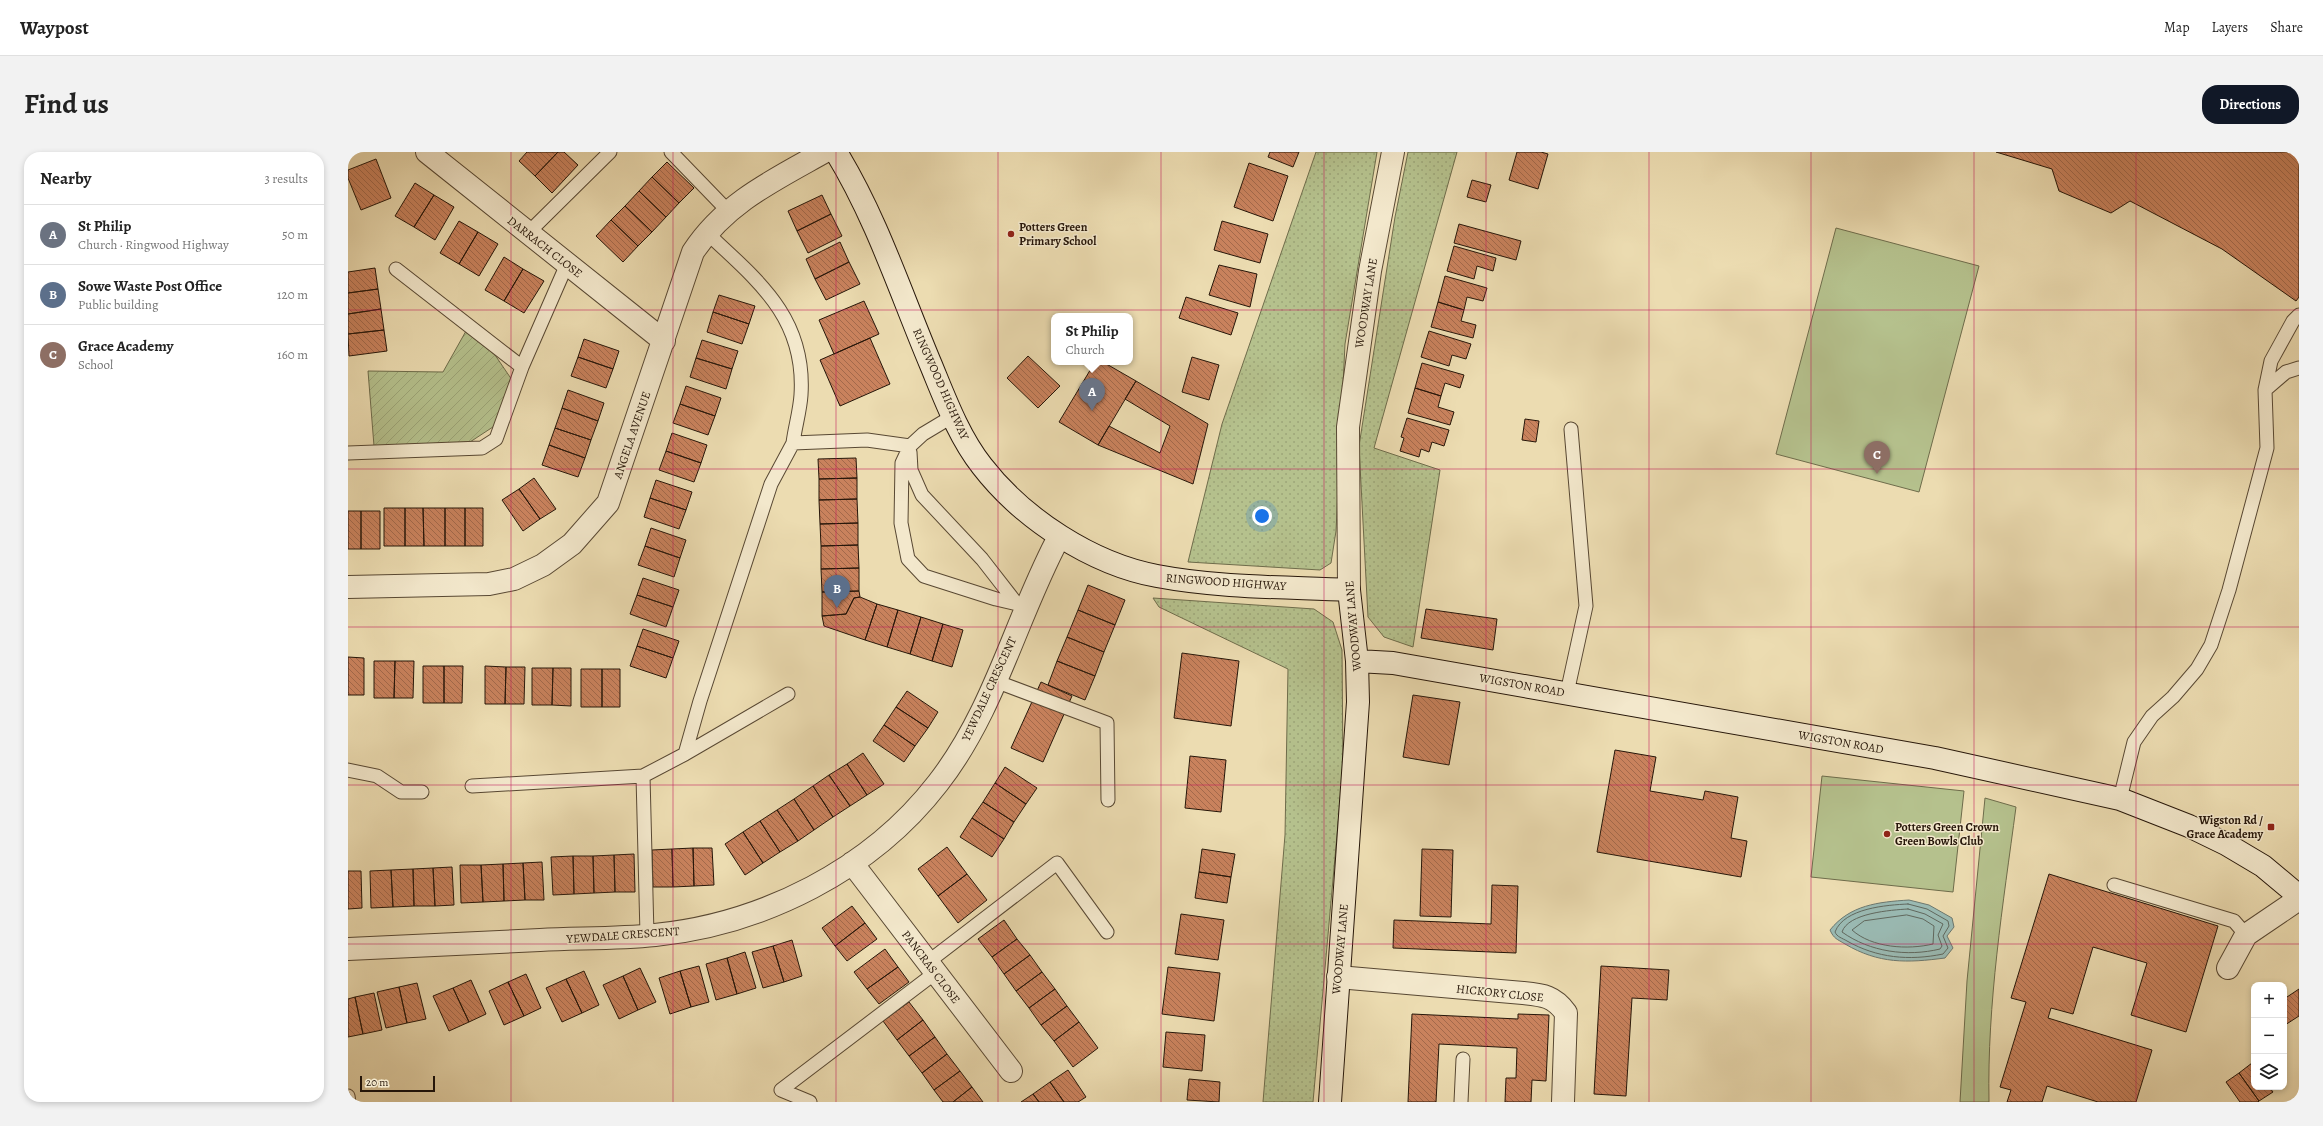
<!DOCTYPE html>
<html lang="en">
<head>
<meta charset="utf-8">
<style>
	body { margin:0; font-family:Alegreya,serif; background:#f2f2f2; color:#222 }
	.controls { position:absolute; right:12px; bottom:12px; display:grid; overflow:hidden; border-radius:8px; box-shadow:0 2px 6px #0003 }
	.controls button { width:36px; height:36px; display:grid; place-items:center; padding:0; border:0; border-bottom:1px solid #e0e0e0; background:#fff; color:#222; font:20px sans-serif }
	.scale { position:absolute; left:12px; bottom:10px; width:75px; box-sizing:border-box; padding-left:4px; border:2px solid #261609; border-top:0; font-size:11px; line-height:14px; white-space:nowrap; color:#261609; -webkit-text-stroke:3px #f3e8cc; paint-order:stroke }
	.you { position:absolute; left:914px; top:364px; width:14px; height:14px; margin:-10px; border:3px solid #fff; border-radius:50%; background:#1a73e8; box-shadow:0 0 0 6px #1a73e833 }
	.badge { display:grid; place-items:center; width:26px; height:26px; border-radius:50%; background:#111827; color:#fff; font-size:13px; font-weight:700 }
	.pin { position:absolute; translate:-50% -33px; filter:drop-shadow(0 1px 2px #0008) }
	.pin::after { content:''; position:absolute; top:21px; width:14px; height:12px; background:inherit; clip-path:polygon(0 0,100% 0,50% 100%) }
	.popup { position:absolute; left:703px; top:161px; width:82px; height:52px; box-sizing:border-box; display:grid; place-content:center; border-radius:8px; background:#fff; filter:drop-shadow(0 1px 3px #0005); font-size:13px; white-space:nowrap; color:#767676 }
	.popup b { font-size:15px; color:#222 }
	.popup::after { content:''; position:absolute; left:50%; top:100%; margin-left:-8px; border:8px solid transparent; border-top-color:#fff }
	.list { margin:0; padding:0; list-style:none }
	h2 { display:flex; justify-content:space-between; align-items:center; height:52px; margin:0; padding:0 16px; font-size:17px }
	h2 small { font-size:13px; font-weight:400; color:#767676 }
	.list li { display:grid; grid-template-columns:26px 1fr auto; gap:12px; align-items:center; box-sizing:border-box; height:60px; padding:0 16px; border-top:1px solid #e0e0e0 }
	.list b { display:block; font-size:15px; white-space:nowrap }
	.list p { margin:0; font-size:13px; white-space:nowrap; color:#767676 }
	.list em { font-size:13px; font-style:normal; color:#767676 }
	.icon { flex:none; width:22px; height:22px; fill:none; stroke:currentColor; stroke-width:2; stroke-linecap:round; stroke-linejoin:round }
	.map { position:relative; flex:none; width:1951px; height:950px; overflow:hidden; border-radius:16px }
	header { display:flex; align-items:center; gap:24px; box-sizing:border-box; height:56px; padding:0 20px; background:#fff; border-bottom:1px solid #e0e0e0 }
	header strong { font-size:19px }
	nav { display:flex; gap:22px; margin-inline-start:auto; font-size:14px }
	.intro { display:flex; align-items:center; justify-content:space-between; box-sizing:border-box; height:96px; padding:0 24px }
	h1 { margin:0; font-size:28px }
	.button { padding:10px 18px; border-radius:16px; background:#111827; color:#fff; font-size:14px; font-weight:700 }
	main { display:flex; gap:24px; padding:0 24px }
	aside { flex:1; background:#fff; border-radius:16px; box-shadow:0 2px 6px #0003 }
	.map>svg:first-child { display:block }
</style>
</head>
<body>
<header>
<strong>Waypost</strong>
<nav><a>Map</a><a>Layers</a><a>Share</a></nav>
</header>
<div class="intro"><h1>Find us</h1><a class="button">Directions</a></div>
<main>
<aside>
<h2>Nearby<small>3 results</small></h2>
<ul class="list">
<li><span class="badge" style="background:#6b7280">A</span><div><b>St Philip</b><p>Church · Ringwood Highway</p></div><em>50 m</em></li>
<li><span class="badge" style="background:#5c6f8a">B</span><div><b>Sowe Waste Post Office</b><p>Public building</p></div><em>120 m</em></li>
<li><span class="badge" style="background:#8d6e63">C</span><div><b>Grace Academy</b><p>School</p></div><em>160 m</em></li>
</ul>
</aside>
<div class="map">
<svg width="1951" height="950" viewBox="0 0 1951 950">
	<defs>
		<pattern id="grass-dots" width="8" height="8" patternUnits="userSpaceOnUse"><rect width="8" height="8" fill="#b5c18d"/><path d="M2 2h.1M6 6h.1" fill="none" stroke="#9ca578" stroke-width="1.8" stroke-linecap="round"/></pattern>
		<pattern id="garden-furrows" width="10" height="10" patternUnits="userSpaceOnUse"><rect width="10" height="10" fill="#b5c18d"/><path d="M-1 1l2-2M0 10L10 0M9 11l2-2" fill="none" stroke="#9ca578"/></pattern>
		<pattern id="building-back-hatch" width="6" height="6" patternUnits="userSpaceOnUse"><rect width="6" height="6" fill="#c9825d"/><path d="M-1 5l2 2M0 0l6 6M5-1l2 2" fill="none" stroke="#a3694b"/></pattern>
	</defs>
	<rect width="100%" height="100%" fill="#ecdcb1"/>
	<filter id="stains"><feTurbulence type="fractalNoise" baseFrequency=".005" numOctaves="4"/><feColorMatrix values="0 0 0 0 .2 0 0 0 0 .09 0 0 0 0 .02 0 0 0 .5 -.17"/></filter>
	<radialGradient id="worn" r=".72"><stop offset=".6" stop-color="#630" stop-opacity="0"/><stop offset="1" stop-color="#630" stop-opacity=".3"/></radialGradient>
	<!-- grass -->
	<path fill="url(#grass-dots)" stroke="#6e6c4b" d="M968 0H1029L997 192 988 379 983 411 972 418 840 410 874 272Z
		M1060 0H1109L1026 296 1092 318 1065 495 1036 485 1020 465 1011 294 1047 65Z
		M805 446 966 457 985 470 994 498 995 616 965 950H915L937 683 940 517 811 455Z"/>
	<!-- park -->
	<path fill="#b5c18d" stroke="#6e6c4b" d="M1488 76 1631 114 1571 340 1428 302Z
		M1474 624 1616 639 1605 740 1463 725Z
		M1637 646 1668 655C1655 753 1639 851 1641 950H1612L1619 829Z"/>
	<!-- garden -->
	<path fill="url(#garden-furrows)" stroke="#6e6c4b" d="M118 179 147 203 164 228 151 271 122 290 26 294 20 219 95 220Z"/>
	<!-- water -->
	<path fill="#9abab3" stroke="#6c786f" d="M1561 748 1581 753 1604 766 1606 775 1599 784 1605 796 1597 806C1559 811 1531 812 1497 792 1489 787 1486 787 1482 778 1502 753 1530 750 1561 748Z"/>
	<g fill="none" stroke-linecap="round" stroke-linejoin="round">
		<!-- shore -->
		<path stroke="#60685e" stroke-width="1" d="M1560 752 1579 757 1600 769 1601 774 1595 784 1600 796 1595 802C1561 809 1529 806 1499 789 1494 786 1489 785 1487 780 1496 756 1539 753 1560 752Z
			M1560 757 1577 762 1595 772 1590 783 1594 794 1592 797C1559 805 1522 800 1494 780 1500 761 1543 758 1560 757Z
			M1559 763 1575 767 1586 774 1585 792C1560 798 1524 796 1504 778L1516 769Z"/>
	</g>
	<!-- building -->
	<path fill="url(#building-back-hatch)" stroke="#261609" d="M179 0H210L187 24 171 9Z
		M210 0H216L230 13 204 41 187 24Z
		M922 0H951L945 15 920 5Z
		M1169 0H1193L1200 2 1190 37 1161 28Z
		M1648 0H1951V145L1948 149 1874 97 1782 49 1763 61 1711 39 1704 17Z
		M28 7 43 46 13 58 0 26V18Z
		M319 10 346 36 331 51 304 25Z
		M901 11 940 24 925 69 886 55Z
		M304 25 331 51 318 65 291 39Z
		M1124 28 1143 33 1138 50 1119 45Z
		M67 31 86 43 66 75 47 64Z
		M291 39 318 65 304 80 277 54Z
		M86 43 106 55 87 88 66 75Z
		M474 43 483 62 449 79 440 59Z
		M277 54 304 80 290 94 263 68Z
		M483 62 494 84 460 101 449 79Z
		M263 68 290 94 275 110 248 84Z
		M111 69 130 80 111 112 92 101Z
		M874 69 920 82 912 111 866 98Z
		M1111 72 1173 89 1168 108 1106 91Z
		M130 80 150 92 131 124 111 112Z
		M492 90 501 110 467 127 458 107Z
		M1106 94 1148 106 1145 119 1129 114 1126 127 1099 119Z
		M156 105 175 117 156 149 137 138Z
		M501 110 512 132 478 148 467 127Z
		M871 113 909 122 902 155 861 143Z
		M27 116 30 137 0 141V120Z
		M175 117 196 129 176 161 156 149Z
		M1097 124 1139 136 1135 149 1119 145 1116 158 1090 150Z
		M30 137 33 157 0 162V141Z
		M371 143 407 154 401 172 365 160Z
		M838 145 890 161 883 183 831 166Z
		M516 149 531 182 486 202 471 168Z
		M1090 150 1116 158 1113 169 1128 173 1125 186 1083 175Z
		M33 157 36 178 0 182V162Z
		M365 160 401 172 394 192 359 180Z
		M36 178 39 199 1 204 0 182Z
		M1081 179 1123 192 1118 207 1104 203 1101 214 1073 205Z
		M522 186 542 232 492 254 472 208Z
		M236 187 271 199 265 217 230 205Z
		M354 188 390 199 384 217 348 206Z
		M680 204 712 234 690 256 659 226Z
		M230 205 265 217 258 236 223 224Z
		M844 205 871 213 861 248 834 240Z
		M348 206 384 217 378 237 342 225Z
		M747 210H755L788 229 750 293 711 270Z
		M1074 211 1116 223 1112 236 1097 231 1093 244 1067 236Z
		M788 229 860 272 845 332 750 293 761 274 812 301 822 274 777 247Z
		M338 234 373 246 367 264 332 252Z
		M1067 236 1093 244 1090 255 1106 260 1102 273 1060 261Z
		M220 238 256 251 250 269 214 256Z
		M332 252 367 264 360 283 325 271Z
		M214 256 250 269 243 288 207 276Z
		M1059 266 1101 278 1096 294 1084 290 1081 300 1073 297 1071 305 1052 299 1056 286 1053 285Z
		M1177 267 1191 269 1188 290 1174 288Z
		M207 276 243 288 237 306 201 293Z
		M324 281 359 293 353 311 318 299Z
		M201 293 237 306 230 325 194 313Z
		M318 299 353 311 346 330 311 318Z
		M508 306 509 326 471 327 470 307Z
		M186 326 208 357 192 367 171 337Z
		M509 326V347L471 348V327Z
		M308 328 344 340 338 358 302 346Z
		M171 337 192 367 175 379 154 348Z
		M302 346 338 358 331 377 296 365Z
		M509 347 510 371 472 372 471 348Z
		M36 356H57V394H36Z
		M57 356H75L76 394H57Z
		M75 356H97V394H76Z
		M97 356H117V394H97Z
		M117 356H135V394H117Z
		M0 359H13V397H0Z
		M13 359H32V397H13Z
		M510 371V393L473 394 472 372Z
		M303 376 338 388 332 406 297 394Z
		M510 393 511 416 473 417V394Z
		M297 394 332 406 326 425 290 413Z
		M511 416V439L474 440 473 417Z
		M295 426 331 438 325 455 289 443Z
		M740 433 777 448 767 473 730 458Z
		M511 439 512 445 506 446 498 462 474 464V440Z
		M289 443 325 455 318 475 282 462Z
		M512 445 529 452 517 488 476 474 474 464 498 462 506 446Z
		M529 452 550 458 539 495 517 488Z
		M1078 457 1149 467 1145 498 1073 486Z
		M550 458 573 465 562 502 539 495Z
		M730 458 767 473 756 500 719 485Z
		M573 465 595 472 584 509 562 502Z
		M595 472 615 478 604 515 584 509Z
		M295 477 331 489 325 506 289 494Z
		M719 485 756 500 747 524 709 509Z
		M289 494 325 506 318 526 282 514Z
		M834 501 891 509 883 574 826 566Z
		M0 505 16 506V543H0Z
		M26 509H47L46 546H26Z
		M47 509H66L65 546H46Z
		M709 509 747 524 737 548 700 533Z
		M75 514H96V551H75Z
		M96 514H115L114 551H96Z
		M137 514 158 515 157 552H137Z
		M158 515H177L176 552H157Z
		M184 516H205L204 553H184Z
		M205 516H223V554L204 553Z
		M233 517H254V555H233Z
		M254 517H272V555H254Z
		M693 530 724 544 695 610 663 596Z
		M559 539 590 560 580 576 548 555Z
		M1065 543 1112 550 1101 613 1055 605Z
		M548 555 580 576 567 594 536 573Z
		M536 573 567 594 556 610 525 589Z
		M1267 598 1308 605 1302 639 1355 648 1357 639 1390 645 1383 686 1399 689 1393 725 1249 700Z
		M515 601 536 632 519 643 499 612Z
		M842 604 878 608 873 660 837 656Z
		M499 612 519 643 502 654 481 623Z
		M657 615 689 636 678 652 647 631Z
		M481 623 502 654 485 665 465 634Z
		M647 631 678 652 666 670 635 650Z
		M465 634 485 665 466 678 446 647Z
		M446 647 466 678 450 689 429 658Z
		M635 650 666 670 656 687 624 666Z
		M429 658 450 689 432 700 412 669Z
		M624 666 656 687 644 705 612 685Z
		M412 669 432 700 415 711 395 680Z
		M395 680 415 711 397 723 377 692Z
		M599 695 619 722 590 744 570 717Z
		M345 696H364L366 733 346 734Z
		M345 696 346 734 325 735 324 697Z
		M324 697 325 735H305L304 698Z
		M854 697 887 702 883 725 851 720Z
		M1074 697 1105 698 1103 765 1072 764Z
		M286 702 287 740H267L266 703Z
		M266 703 267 740 246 741 245 704Z
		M225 704H245L246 741 226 742Z
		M225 704 226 742 205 743 203 705Z
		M194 710 196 748H177L175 711Z
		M175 711 177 748 156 749 155 712Z
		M155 712 156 749 135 750 133 713Z
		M112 713H133L135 750 113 751Z
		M104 715 106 753 87 754 85 716Z
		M85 716 87 754H66L65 717Z
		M65 717 66 754 45 755 43 718Z
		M43 718 45 755 23 756 22 719Z
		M0 719H13L14 756 0 757Z
		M851 720 883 725 879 751 847 746Z
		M619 722 639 748 610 771 590 744Z
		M1701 722 1870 774 1838 880 1783 863 1799 811 1745 795 1725 862 1703 856 1700 866 1804 898 1788 950H1750L1699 934 1694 950H1659L1663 938 1652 935 1678 850 1663 846Z
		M1144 733 1170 734 1168 801 1045 796 1046 768 1143 772Z
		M504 754 517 771 487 794 474 776Z
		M833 762 876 768 870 808 827 802Z
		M656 768 669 787 644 805 630 787Z
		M517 771 529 787 499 809 487 794Z
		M669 787 682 803 656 822 644 805Z
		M444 788 454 824 436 830 425 794Z
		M425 794 436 830 415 836 404 800Z
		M537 797 550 815 519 837 506 820Z
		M397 800 408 836 389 842 379 806Z
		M682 803 694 820 668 839 656 822Z
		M379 806 389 842 368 848 358 812Z
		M351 814 361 850 343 855 332 819Z
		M1253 814 1321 818 1319 848 1284 846 1278 944 1246 942Z
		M550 815 561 830 531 852 519 837Z
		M820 815 872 821 866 869 814 862Z
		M292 816 308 850 290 858 275 824Z
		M236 819 251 853 234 861 218 827Z
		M332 819 343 855 322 862 311 826Z
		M694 820 707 837 681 856 668 839Z
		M178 822 193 856 176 864 160 830Z
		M275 824 290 858 271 867 255 833Z
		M218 827 234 861 214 870 198 836Z
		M123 828 138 862 121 870 105 836Z
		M160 830 176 864 156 873 141 839Z
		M69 831 78 867 59 871 51 835Z
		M51 835 59 871 38 876 29 840Z
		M105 836 121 870 101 879 85 844Z
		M707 837 719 854 693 873 681 856Z
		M1951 837V864L1937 873 1936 847Z
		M26 841 34 878 15 882 7 845Z
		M7 845 15 882 0 885V847Z
		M561 850 575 868 549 888 535 869Z
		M719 854 731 870 706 889 693 873Z
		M1064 862 1170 867V862L1201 863 1198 929 1184 928 1183 950H1157L1158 926H1168L1169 896 1091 892 1088 950H1060Z
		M575 868 587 885 561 904 549 888Z
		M731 870 750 896 725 915 706 889Z
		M818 880 857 883 854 919 815 915Z
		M587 885 599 902 574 921 561 904Z
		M599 902 612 919 586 938 574 921Z
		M1904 911 1906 935H1921L1925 940 1911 949 1891 921Z
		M720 918 738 945 730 950H716L702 930Z
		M612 919 624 935 605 950H595L586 938Z
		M1891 921 1911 949 1910 950H1892L1878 930Z
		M841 927 872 930 871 950 839 948Z
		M702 930 716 950H691L685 942Z
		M624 935 635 950H605Z
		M685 942 691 950H673Z"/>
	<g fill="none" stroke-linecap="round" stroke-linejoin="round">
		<defs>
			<path id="lane" d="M323 0 380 59
				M358 80C409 128 458 165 453 243 452 259 447 275 445 291L519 288 562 294
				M180 81 262 0
				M48 117 174 215 219 112
				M1917 238 1938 220 1951 216
				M605 264 575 282 562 294 554 311 553 371 560 407 576 424 648 447 679 454
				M562 300 563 318 574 343 634 407 669 452
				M0 301 134 296 148 287 174 215
				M647 529 759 571 760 648
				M1219 541 1238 454 1223 277
				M440 542 337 602 352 549 423 332 445 291
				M0 618 29 624 53 640H74
				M295 624 337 602
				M124 634 295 624 299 783
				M1772 647 1786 590 1804 564 1825 545 1849 517 1863 493 1881 438 1919 296 1917 238 1923 209 1945 169 1951 163
				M1766 733 1886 769 1898 783
				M580 810 709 711 759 780
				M0 944 1 950
				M462 950 433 938 587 821
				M1113 950 1115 907"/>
			<path id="street" d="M79 0 316 189
				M0 435 141 432 166 427 195 413 224 392 260 351 345 100C377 51 426 28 476 0
				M1001 438 1000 275 1022 119 1045 0
				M504 711 663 919
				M0 797C64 794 128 791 192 788 230 786 269 787 307 783 415 772 523 718 590 631 647 558 668 465 711 385
				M1880 816 1898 783 1951 747
				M990 825 1175 841C1195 843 1206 844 1218 861L1215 950"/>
			<path id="secondary" d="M488 0C529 67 553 142 583 213 597 247 611 285 634 314 675 367 744 412 809 424 872 436 938 435 1001 438L1009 509 1010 550 982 950
				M1009 509 1045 511 1587 606 1772 647 1841 674 1878 692 1915 714 1951 744"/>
		</defs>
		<!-- lane casing -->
		<use href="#lane" stroke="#584833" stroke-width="15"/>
		<!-- street casing -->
		<use href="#street" stroke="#584833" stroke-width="24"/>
		<!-- secondary casing -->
		<use href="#secondary" stroke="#261609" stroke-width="24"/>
		<!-- lane -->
		<use href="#lane" stroke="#f3e8cc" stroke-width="13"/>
		<!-- street -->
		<use href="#street" stroke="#f3e8cc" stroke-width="22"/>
		<!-- secondary -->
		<use href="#secondary" stroke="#f3e8cc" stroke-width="22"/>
	</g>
	<!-- grid -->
	<path fill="none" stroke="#c2185b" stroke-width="1" stroke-opacity="0.55" d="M163 0V950M325 0V950M488 0V950M650 0V950M813 0V950M976 0V950M1138 0V950M1301 0V950M1463 0V950M1626 0V950M1788 0V950M0 158H1951M0 317H1951M0 475H1951M0 633H1951M0 792H1951"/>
	<!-- markers -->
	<g fill="#8f2418" stroke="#f3e8cc" stroke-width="1.5">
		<circle cx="663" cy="82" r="4"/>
		<rect x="1919" y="671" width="8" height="8" rx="2"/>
		<circle cx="1539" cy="682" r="4"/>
	</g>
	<g text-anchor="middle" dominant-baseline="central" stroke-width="3" stroke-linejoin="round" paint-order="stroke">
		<!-- poi labels -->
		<g font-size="12" font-weight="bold" fill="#261609" stroke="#f3e8cc" text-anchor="start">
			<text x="671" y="75">Potters Green<tspan x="671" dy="14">Primary School</tspan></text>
			<text x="1915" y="668" text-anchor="end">Wigston Rd /<tspan x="1915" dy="14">Grace Academy</tspan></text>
			<text x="1547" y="675">Potters Green Crown<tspan x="1547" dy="14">Green Bowls Club</tspan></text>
		</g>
		<!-- street labels -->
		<g font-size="12" fill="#261609" stroke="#f3e8cc">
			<text transform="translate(197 95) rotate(38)">DARRACH CLOSE</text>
			<text transform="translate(1018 151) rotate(-81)">WOODWAY LANE</text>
			<text transform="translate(593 232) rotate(66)">RINGWOOD HIGHWAY</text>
			<text transform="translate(284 283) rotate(-71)">ANGELA AVENUE</text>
			<text transform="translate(878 430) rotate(4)">RINGWOOD HIGHWAY</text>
			<text transform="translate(1005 474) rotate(-95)">WOODWAY LANE</text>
			<text transform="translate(1174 533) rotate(10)">WIGSTON ROAD</text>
			<text transform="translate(641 537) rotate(-65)">YEWDALE CRESCENT</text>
			<text transform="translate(1493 590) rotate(10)">WIGSTON ROAD</text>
			<text transform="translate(275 783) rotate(-4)">YEWDALE CRESCENT</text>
			<text transform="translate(992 797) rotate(-85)">WOODWAY LANE</text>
			<text transform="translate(583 815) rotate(53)">PANCRAS CLOSE</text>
			<text transform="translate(1152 841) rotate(6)">HICKORY CLOSE</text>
		</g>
	</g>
	<rect width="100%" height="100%" filter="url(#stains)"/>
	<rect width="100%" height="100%" fill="url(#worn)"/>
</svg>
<div class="controls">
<button>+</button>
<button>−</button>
<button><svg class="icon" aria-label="layers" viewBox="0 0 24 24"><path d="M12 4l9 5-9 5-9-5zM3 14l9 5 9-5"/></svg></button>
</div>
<div class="scale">20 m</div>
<div class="you"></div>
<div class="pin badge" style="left:744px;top:259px;background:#6b7280">A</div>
<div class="popup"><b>St Philip</b>Church</div>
<div class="pin badge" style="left:489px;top:456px;background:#5c6f8a">B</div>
<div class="pin badge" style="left:1529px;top:322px;background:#8d6e63">C</div>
</div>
</main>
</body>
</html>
